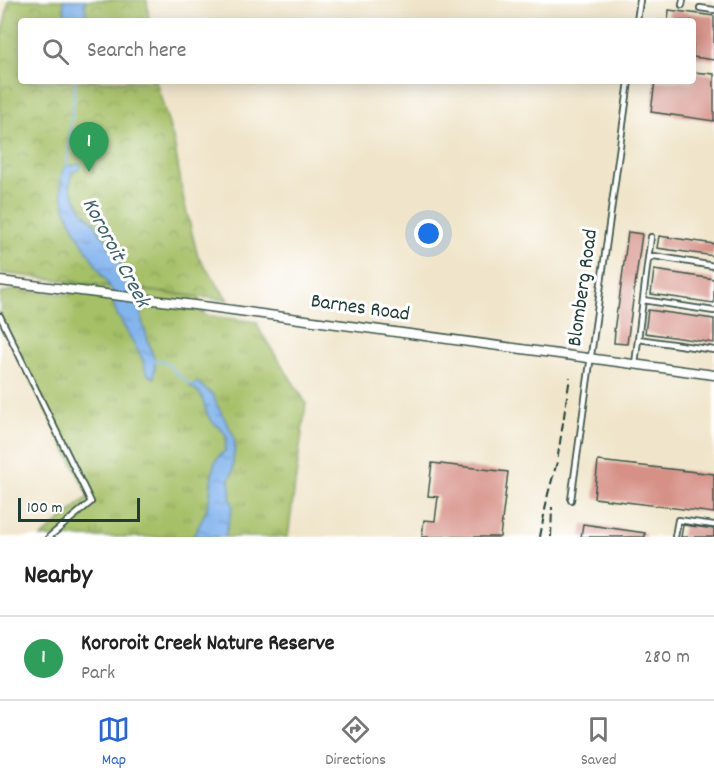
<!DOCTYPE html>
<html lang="en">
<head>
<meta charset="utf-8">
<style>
	body { margin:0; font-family:Dekko,sans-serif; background:#f6f6f6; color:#222 }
	.scale { position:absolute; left:18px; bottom:15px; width:122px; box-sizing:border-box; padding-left:6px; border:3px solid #1f3d34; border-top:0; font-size:16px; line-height:21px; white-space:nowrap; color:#1f3d34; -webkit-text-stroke:4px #fff; paint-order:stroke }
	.you { position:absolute; left:429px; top:234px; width:21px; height:21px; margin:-15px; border:4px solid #fff; border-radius:50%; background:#1a73e8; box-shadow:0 0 0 9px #1a73e833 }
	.badge { display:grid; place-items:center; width:39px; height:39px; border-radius:50%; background:#2563eb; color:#fff; font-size:20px; font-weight:700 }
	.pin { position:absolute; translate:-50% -50px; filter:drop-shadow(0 2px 3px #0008) }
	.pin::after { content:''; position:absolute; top:32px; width:21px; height:18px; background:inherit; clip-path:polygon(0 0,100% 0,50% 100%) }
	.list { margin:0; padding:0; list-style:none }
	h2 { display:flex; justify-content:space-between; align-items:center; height:78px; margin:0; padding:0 24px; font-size:26px }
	h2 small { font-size:20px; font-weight:400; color:#767676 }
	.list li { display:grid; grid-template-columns:39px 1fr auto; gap:18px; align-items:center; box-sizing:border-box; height:84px; padding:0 24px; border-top:2px solid #e0e0e0 }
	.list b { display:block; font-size:22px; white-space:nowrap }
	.list p { margin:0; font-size:20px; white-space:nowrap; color:#767676 }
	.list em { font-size:20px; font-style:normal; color:#767676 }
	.icon { flex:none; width:33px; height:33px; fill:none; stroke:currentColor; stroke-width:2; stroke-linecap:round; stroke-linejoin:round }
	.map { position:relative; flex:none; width:714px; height:537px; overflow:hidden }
	.search { position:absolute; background:#fff; box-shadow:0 3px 15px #0003; left:18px; right:18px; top:18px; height:66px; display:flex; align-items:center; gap:15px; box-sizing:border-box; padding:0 21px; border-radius:6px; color:#767676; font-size:22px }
	.sheet { height:162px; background:#fff }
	nav { display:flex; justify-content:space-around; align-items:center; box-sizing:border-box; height:84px; border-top:2px solid #e0e0e0; background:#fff; font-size:16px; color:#767676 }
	nav a { display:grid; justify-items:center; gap:3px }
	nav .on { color:#2563eb }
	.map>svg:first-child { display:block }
</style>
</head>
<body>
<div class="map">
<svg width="714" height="537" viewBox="0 0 714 537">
	<defs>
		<pattern id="grass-tufts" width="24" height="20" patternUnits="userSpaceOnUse" patternTransform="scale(1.5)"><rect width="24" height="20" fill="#a5c066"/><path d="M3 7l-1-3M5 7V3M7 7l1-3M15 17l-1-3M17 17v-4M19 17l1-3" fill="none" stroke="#869d55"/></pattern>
		<pattern id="park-crowns" width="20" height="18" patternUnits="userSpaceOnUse" patternTransform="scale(1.5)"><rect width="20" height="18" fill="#a5c066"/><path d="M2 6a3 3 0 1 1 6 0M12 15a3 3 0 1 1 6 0" fill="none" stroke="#869d55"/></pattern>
		<pattern id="water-ripples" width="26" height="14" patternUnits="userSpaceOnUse" patternTransform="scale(1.5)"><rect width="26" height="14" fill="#82b4ee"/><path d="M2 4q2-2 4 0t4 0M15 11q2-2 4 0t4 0" fill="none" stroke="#6a94c2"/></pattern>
	</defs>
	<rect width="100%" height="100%" fill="#fff"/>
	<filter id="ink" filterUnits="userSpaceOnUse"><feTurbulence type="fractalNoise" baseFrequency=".0167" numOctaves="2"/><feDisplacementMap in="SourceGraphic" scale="12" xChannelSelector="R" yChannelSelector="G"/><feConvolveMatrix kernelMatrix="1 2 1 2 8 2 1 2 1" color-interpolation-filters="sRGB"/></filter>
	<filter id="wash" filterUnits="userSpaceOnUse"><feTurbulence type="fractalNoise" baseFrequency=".008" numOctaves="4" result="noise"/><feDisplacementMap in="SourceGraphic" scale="24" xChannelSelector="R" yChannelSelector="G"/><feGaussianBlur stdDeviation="1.35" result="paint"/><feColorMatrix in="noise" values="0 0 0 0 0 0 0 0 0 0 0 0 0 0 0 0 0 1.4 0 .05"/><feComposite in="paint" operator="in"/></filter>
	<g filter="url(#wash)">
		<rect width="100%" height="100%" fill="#f0e5ca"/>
		<!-- grass -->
		<path fill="url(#grass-tufts)" stroke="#627e4d" stroke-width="1.5" d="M66 281 198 297 205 312H201L203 315 257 322 260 331 306 403 288 537H41L89 496 0 319V294L15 289 71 295Z"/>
		<!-- park -->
		<path fill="url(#park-crowns)" stroke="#627e4d" stroke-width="1.5" d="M9 0H147L149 21H21V81H156L174 142 184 201 198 257 228 300 0 273V45Z"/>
		<!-- water -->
		<path fill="url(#water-ripples)" stroke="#507891" stroke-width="1.5" d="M63 0H85L86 21H66Z
			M79 164H81V166L78 170 72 172 70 185 72 192 83 211 92 220 115 252 124 270 133 284 140 304 142 321 155 362 154 378 148 375 146 371 142 358 117 314 113 302V292C97 264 44 197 66 165L72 166Z
			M197 382 214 396 216 403 234 436 235 448 233 460V472L229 479C232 489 228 497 233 505L225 537H193C199 526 206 513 209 501 213 485 208 461 225 451 225 447 227 441 226 437 225 429 214 425 210 419 201 406 207 393 190 387Z"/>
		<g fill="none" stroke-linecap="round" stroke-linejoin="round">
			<!-- stream -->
			<path stroke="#82b4ee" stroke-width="2" d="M67 168 75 81
				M153 360H161L167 363 177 374 194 387"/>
		</g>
		<g id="blocks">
			<!-- building -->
			<path fill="#d69086" d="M669 10 714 16V60L693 57V21H668Z
				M693 72 714 74V121L651 112 655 81H693Z
				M628 232 642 234 627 344 614 343 615 331H614L617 309H618Z
				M659 236 714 244V256L657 248Z
				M654 270 714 279V303L651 294Z
				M648 310 714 319V343L645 333Z
				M598 461 714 474V513L594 498Z
				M432 463 508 472 500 537H422L424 520 435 521 438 497 428 496Z
				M583 524 645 533V537H581Z
				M683 525 714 529V537H681Z"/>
		</g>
	</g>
	<g filter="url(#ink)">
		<use href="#blocks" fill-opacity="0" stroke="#3e564a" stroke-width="1.5"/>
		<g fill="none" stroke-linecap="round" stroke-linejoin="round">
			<defs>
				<path id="lane" d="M682 5 683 0
					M700 8 714 10
					M637 21 640 0
					M648 259 651 237
					M643 300 714 311
					M0 316 91 502 49 537
					M638 339 714 350
					M635 364 648 259 654 256 714 266
					M571 500 629 81
					M675 537 678 520 714 525"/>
				<path id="street" d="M0 281 210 307 714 375"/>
			</defs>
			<!-- lane casing -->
			<use href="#lane" stroke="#3e564a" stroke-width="8"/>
			<!-- street casing -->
			<use href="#street" stroke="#3e564a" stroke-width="11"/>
			<!-- lane -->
			<use href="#lane" stroke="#fff" stroke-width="4.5"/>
			<!-- street -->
			<use href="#street" stroke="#fff" stroke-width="8"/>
			<!-- rail -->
			<path stroke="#1f3d34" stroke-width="2" stroke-dasharray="9 4.5" stroke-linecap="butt" d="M540 537 548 494 557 462 570 377
				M551 537 552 507"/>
		</g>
	</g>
	<g text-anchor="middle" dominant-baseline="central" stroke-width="6" stroke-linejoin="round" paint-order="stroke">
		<!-- street labels -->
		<g font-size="21" fill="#1f3d34" stroke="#fff">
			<text transform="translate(584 288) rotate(-82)">Blomberg Road</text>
			<text transform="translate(360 309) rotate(8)">Barnes Road</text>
		</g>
		<!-- water labels -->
		<g font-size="22" font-style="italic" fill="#3d616c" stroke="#fff">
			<text transform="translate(115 253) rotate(62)">Kororoit Creek</text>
		</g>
	</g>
</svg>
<div class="scale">100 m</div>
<div class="you"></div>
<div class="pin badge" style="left:89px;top:172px;background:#2e9e5b">1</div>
<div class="search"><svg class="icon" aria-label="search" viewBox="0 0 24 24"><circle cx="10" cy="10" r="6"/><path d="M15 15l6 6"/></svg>Search here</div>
</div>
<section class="sheet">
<h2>Nearby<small></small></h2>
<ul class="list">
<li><span class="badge" style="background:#2e9e5b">1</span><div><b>Kororoit Creek Nature Reserve</b><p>Park</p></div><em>280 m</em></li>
</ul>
</section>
<nav>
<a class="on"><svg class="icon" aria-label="map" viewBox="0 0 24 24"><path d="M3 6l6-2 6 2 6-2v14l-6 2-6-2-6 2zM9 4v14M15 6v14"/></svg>Map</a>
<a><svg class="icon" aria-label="directions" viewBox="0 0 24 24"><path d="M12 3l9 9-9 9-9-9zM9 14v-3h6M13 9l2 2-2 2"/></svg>Directions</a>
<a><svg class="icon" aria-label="saved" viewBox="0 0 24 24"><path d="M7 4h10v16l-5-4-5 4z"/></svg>Saved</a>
</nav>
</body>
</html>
